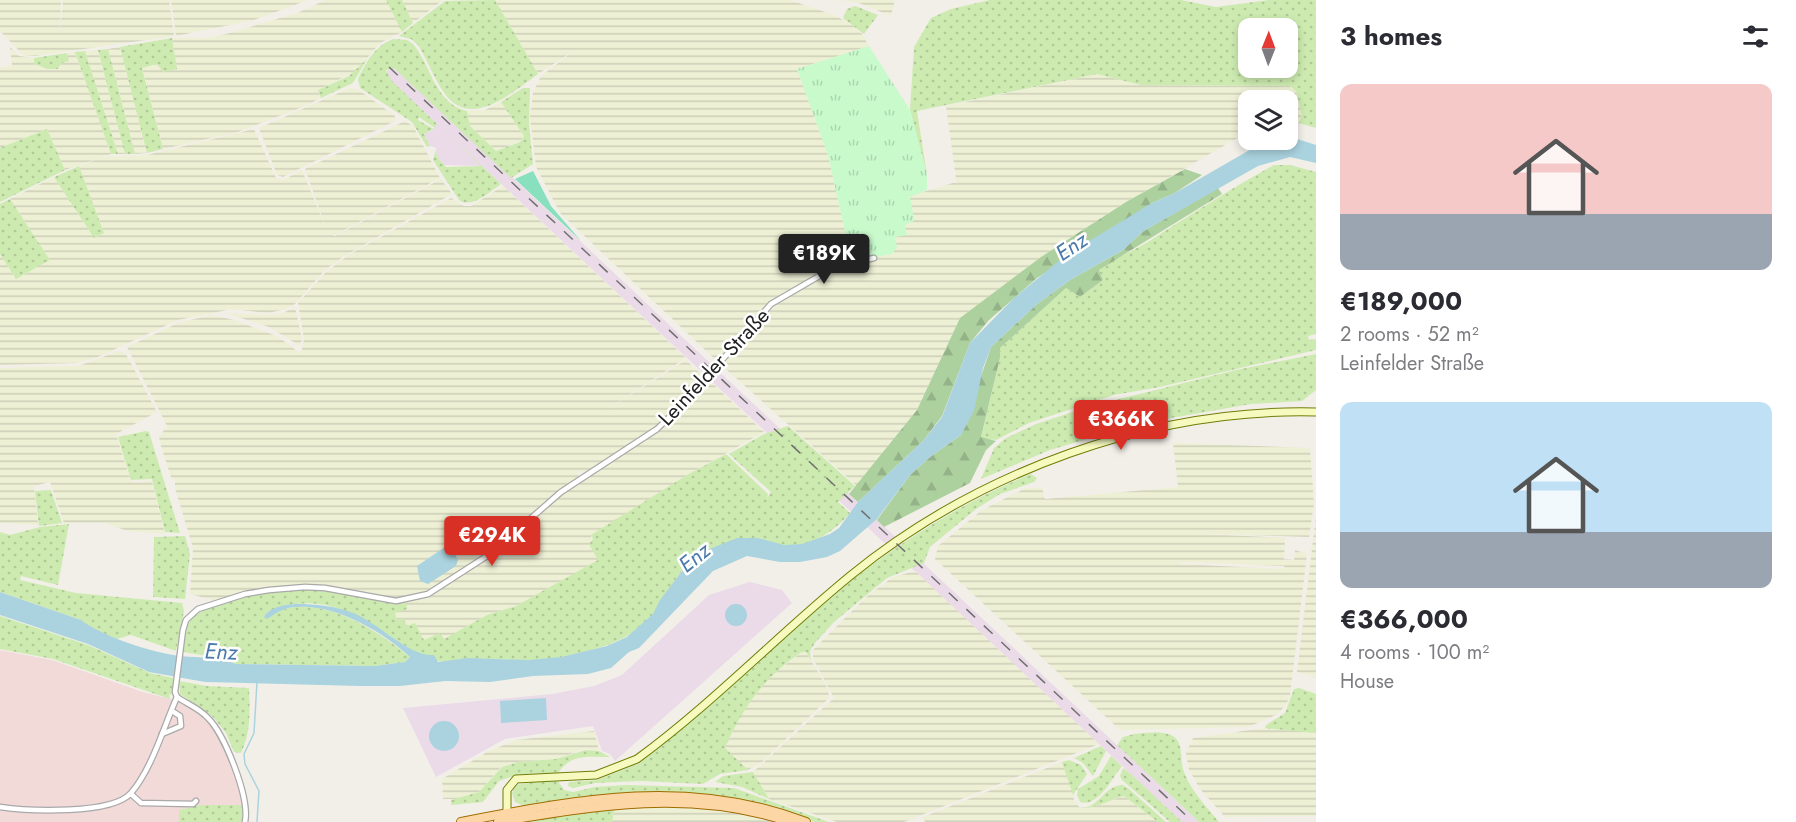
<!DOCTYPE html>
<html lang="en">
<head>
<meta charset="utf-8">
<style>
  body { margin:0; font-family:Jost,sans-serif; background:#f2f2f3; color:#2b2b33; height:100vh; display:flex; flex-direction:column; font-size:22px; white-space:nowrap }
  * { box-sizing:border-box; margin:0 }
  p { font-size:20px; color:#7c7c81 }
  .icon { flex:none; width:33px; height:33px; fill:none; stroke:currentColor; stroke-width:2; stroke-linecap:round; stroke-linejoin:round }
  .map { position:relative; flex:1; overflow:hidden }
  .side { display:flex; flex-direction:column; background:#fff; width:480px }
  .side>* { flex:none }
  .needle { width:39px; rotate:1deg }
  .tools { position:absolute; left:1238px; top:18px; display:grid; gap:12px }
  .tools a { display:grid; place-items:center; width:60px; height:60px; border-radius:12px; background:#fff; box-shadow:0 3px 9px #0003; font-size:30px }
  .price { position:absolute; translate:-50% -51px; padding:0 14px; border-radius:6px; background:#d93025; color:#fff; font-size:20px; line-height:39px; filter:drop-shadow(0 2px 3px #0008) }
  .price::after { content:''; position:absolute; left:50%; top:36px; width:18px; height:14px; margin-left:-9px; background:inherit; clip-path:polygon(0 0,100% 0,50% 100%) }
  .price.selected { background:#222; color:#fff }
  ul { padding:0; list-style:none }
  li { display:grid; align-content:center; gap:12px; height:318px; padding:0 24px }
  li span { display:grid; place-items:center; height:186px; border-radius:12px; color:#555 }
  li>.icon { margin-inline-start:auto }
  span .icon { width:108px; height:108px; fill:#fffc; stroke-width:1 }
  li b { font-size:26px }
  h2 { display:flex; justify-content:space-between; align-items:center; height:72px; padding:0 24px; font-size:26px }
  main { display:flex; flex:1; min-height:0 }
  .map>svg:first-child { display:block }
</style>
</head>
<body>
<main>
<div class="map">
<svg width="1316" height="822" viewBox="0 0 1316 822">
  <defs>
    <pattern id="farmland-rules" width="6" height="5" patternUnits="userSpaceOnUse" patternTransform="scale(1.5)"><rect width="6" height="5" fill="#eef0d5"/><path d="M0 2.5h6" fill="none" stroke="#ccceb7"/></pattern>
    <pattern id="grass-dots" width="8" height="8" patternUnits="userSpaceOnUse" patternTransform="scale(1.5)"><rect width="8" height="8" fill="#cdebb0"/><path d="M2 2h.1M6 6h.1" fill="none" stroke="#b0c997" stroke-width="1.8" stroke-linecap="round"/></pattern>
    <pattern id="forest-firs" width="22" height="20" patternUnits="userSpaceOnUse" patternTransform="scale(1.5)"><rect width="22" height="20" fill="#add19e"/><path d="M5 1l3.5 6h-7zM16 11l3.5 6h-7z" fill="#95b388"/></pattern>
    <pattern id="park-tufts" width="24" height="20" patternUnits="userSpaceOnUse" patternTransform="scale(1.5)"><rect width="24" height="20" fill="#c8facc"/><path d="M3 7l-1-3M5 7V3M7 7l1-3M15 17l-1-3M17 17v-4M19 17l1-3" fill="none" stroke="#acd6af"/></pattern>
  </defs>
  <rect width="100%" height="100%" fill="#f2efe9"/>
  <path fill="#f2dad9" d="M0 650 52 660 143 692 182 702 198 711 217 731 235 774 244 805H200L179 810V822H0Z"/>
  <g fill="#ebdbe8">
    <path d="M390 67 399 71 1199 822H1182L482 166 444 165 437 157 436 148 430 146 424 134 433 130 437 124 390 80 386 73Z"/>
    <path d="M750 582 782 590 792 603 615 761 610 754 602 751 593 726 505 739 436 777 403 708 552 694 594 686 622 675 709 595Z"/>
  </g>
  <g fill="url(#farmland-rules)">
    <path d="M0 0H61L60 33 63 0H169L174 36 35 56 23 55 0 31Z"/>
    <path d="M171 0H308L254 20 176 36Z"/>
    <path d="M326 0H386L402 32 380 43 356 71 318 90 321 98 303 107 238 132 163 149 142 67 157 64 162 68 177 69 172 38H207L226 34 297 13Z"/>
    <path d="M402 0H443L413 23Z"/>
    <path d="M495 0H790L834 15 852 25 862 34 869 46 797 69 828 155 852 262 895 237 905 225 910 196 956 182 957 186 946 106 1097 74 1141 85 1290 86 1296 91 1302 115 1299 123H1287V100H1248V132L1126 202 1041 257 960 318 917 410 857 486 719 363 560 213 536 167 530 118 533 93 541 76 575 50 538 74Z"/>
    <path d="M840 0H895L891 16 859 3Z"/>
    <path d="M10 47 19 56 34 58V64L54 70 58 69 61 62 69 61 67 53 75 52 111 154 65 170 47 129 0 148V68L12 65Z"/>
    <path d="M120 47 147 153 135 154 108 49Z"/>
    <path d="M98 50 125 154H118L85 51Z"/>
    <path d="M350 88 359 90 395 116V121L283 177 277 175 259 128Z"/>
    <path d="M501 102 524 136 520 141 496 151 470 126 467 111 485 110Z"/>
    <path d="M405 121 413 126 440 178 335 235 327 232 335 236 441 179 452 194 343 257 325 270 295 304 286 309 268 313 232 309 178 320 98 357 76 363 0 365V254L16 279 50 260 10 199 54 177 94 238 104 233 79 166 103 157 147 155 254 129 276 178 283 180 302 170 326 228 305 169Z"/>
    <path d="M503 186 686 358 600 414 686 360 704 377 676 409 644 436 585 474 578 470 579 476 568 488 647 438 708 379 764 432 687 475 591 536 592 539 589 544 599 560 516 606 487 615 444 639 424 640 397 620 395 613 269 590 212 600 190 594 193 548 175 488V481L171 477 161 446 159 437 167 426 127 347 178 323 211 315 234 320 277 336 301 354 304 339 298 303 326 272 350 254 451 198 464 206H471Z"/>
    <path d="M295 307 302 339 300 346 269 327 225 313 268 315 281 314Z"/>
    <path d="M119 351 126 354 157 412 116 434 131 482 152 481 165 534 127 531 106 523H64L50 482 34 486 38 525 0 523V368L78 366Z"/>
    <path d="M1173 443 1310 448 1314 504 1309 537 1182 533 1285 538 1284 566 1181 562V564L1284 569 1285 559 1294 560 1295 550 1307 554 1290 695 1286 705 1276 715 1248 727 1120 730 935 559 938 546 982 510 1026 488H1042L1045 499 1178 487Z"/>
    <path d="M1316 516V678L1297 672Z"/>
    <path d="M915 571 1099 744 904 822H837L769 799 753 772 834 698 813 659V650L866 597 893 577Z"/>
    <path d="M802 652H806L828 689 829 698 762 762 748 770 725 748 740 715 768 678Z"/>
    <path d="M1265 728 1316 732V816L1225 817 1200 789 1189 770 1186 753 1193 738Z"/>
    <path d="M594 731 599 750 585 749 556 759 518 762 501 767 479 792 458 799H443L442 779 487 752 516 740Z"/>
    <path d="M1062 762 1072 788 1074 800 1079 807 1089 808 1124 796 1158 822H925L923 817Z"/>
    <path d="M646 804 732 810 781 822H612L615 807Z"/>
  </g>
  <g fill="url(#grass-dots)" fill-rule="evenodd">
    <path d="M386 0H402L413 23 402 32Z"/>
    <path d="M495 0 538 74C513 92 471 130 445 94 434 79 428 61 418 45L411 39 399 36 445 1Z"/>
    <path d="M990 0H1181L1216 7 1269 0H1316V128L1299 123 1302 115 1296 91 1290 86 1141 85 1097 74 917 111 927 175 910 110 914 47 931 18 951 9ZM1248 28H1287V68H1248Z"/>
    <path d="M855 6 878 15 864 34 843 18 847 9Z"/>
    <path d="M172 38 177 69 163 72 157 64 142 68 163 149 147 153 120 47Z"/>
    <path d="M393 39 407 40 413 44C431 65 435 104 467 111L470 126 496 151 520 142 524 136 501 102 523 88H530L529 124 533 164 511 178 394 68 386 70 391 80 437 124 435 128 419 117 418 120 434 129 424 134 430 146 427 147 412 122 360 88 358 79C366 62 375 46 393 39Z"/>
    <path d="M108 49 135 154H125L98 50Z"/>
    <path d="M85 51 118 154H111L75 52Z"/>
    <path d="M67 53 69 61 61 63 58 69H48L34 64V58Z"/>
    <path d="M367 59 353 83 321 98 318 90 349 76Z"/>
    <path d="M441 127 501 184C489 192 473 209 459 200L433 160 436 149 437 157 446 167 481 166Z"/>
    <path d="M47 129 65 170 0 202V148Z"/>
    <path d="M1274 165H1290L1316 172V334L1308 336 1309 340 1316 339V350L1160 387 1114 395 1029 423 996 440 981 438 1000 358V348L1066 288 1080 297 1103 280 1099 270C1114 258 1134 251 1151 240 1192 214 1232 188 1274 165Z"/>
    <path d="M79 166 104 233 94 238 54 177Z"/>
    <path d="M10 199 50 260 16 279 0 254V204Z"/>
    <path d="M1316 354V390L1302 401 1251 404 1137 424 1050 450 981 479 994 448 1006 438 1036 424 1091 406 1236 370Z"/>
    <path d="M788 426 855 486 838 502 850 513C833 533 810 548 783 545 774 544 766 539 757 538 739 537 725 544 709 550 682 560 669 592 654 614 632 642 594 650 561 657 530 664 498 657 466 659 456 659 445 664 435 660 377 639 339 580 266 613L267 618C273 615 281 610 288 608 331 600 378 631 410 657L405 662 375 666 236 664 219 658 183 652 187 626 193 617 206 608 245 594 305 587 406 600 407 609 395 613 397 620 403 618 407 626 415 623 424 640 440 633 444 639 487 615 516 606 598 560 589 544 593 539 591 535 687 475 726 454 768 494 767 498 771 492 729 454 764 434Z"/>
    <path d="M146 431 149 432 180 533 165 532 152 479 131 480 118 437Z"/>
    <path d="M1031 474 1037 478 1034 482 1000 494 976 509 930 547 924 563 887 578 834 622 815 643 810 651 811 660 806 652H802C764 677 743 707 725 748L748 770 720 774 703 784 641 781 595 783 573 788 568 786 569 782 597 780 640 763 853 579C908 537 967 500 1031 474Z"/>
    <path d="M51 490 62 523 39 526 35 491Z"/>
    <path d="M69 524 58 585 21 576 20 580 76 593 182 603 184 611 176 651 131 635 117 639 92 629 81 620 0 592V532L10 535 40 527Z"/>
    <path d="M185 536 190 554 185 599 153 597 154 537Z"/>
    <path d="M0 616 88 645 150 673 173 678 174 693 169 695 170 699 53 659 0 649Z"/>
    <path d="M179 681 207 686 249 688C250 710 251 733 241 753L234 752 226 733 213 717 180 694Z"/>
    <path d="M1299 688 1316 694V733L1265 728 1266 725 1285 713 1294 689Z"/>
    <path d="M1134 734C1144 733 1161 731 1171 735 1184 741 1180 758 1183 769 1189 789 1206 806 1219 822H1199L1117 745 1123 737Z"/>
    <path d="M1101 746 1106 751 1093 776 1083 763 1074 758Z"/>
    <path d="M586 750 599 751 610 757C587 757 572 753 558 773L520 774 499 781 483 802 451 805V800L479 792 502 767 518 762 556 759Z"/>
    <path d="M1111 756 1122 766C1112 778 1098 808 1080 802L1077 795 1078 789 1099 776Z"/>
    <path d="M1069 760 1081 765 1087 774 1073 795 1062 762Z"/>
    <path d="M1123 768 1131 774 1182 822H1170L1122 780 1120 776Z"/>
    <path d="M753 772 769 799 742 787 715 782 723 776Z"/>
    <path d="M539 781H558L564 790 573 792 595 787 626 785 734 788 829 822H814L735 799 675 792 634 793 526 807 515 802 512 793 516 785Z"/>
    <path d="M1123 785 1128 788 1166 822H1158L1124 796C1111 799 1096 809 1082 808 1100 807 1104 785 1123 785Z"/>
    <path d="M200 805H244L243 822H179V810Z"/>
    <path d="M615 807 612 822H498Z"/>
  </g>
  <g fill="url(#forest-firs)">
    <path d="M1185 169 1202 175 1175 193 1152 203 1037 278 989 320 970 343 942 416 923 441 858 502 849 494 917 410 960 318 1041 257 1126 202Z"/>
    <path d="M1218 188 1222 194 1099 270 1103 280 1080 297 1066 288 1000 348V358L981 437 996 441 986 450 970 483 884 527 877 520 910 475 930 457 961 435 991 347 1037 304 1070 280 1123 250 1142 232Z"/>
  </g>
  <path fill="url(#park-tufts)" d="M869 46 910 110 927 175V190L910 197 914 221 905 225 907 235 895 237 897 248 892 254 852 262 828 155 797 69Z"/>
  <path fill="#88e0be" d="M533 171 551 206 581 241 515 179Z"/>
  <g fill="#aad3df">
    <path d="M1288 136 1316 145V163L1290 157 1258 166 1142 232 1123 250 1070 280 1037 304 991 347 983 368 974 411 961 435 930 457 910 475 877 519 840 551 827 557 800 562H780L747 556 713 571 639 648 629 652 611 668 588 674 533 676 490 682 445 681 400 686H360L205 682 149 672 88 644 0 615V592L81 620C101 636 156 654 181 656 201 658 217 657 236 664L375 666 405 662 410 657C381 630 329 600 288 608 281 610 273 615 267 619L264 617C269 607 287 604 297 604 316 604 335 606 353 613 379 623 409 657 434 655L438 662 467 658 528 660 561 657 607 646 627 637 653 614 660 600 682 571 707 550 737 538H758L784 545 802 544 830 534 839 528 858 502 923 441 942 417 970 343 1013 299 1066 255 1152 203 1175 193 1260 144 1287 140Z"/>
    <path d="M445 547 452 548 458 560 456 566 428 584 420 581 417 566Z"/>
    <circle cx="736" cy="615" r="11"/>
    <path d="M546 698 547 720 501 723 500 701Z"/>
    <circle cx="444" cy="736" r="15"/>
  </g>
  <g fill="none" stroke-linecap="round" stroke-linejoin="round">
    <path stroke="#aad3df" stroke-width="1.5" d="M257 822 259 791 245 764 244 754 254 733 257 682"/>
    <defs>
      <g id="street">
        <path d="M162 734 181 726 180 716 172 711"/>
        <path d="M131 794 141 803 193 804 196 801"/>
        <path d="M0 807C28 811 112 815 131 793 152 769 164 726 177 697"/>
        <path d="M245 822C250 798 225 735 208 718 199 708 187 704 177 697L175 692 183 630 186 620 198 609 245 594 269 590 305 587 325 588 396 601 428 594 490 554 561 492 657 429 686 401 771 304 833 268 874 258"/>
      </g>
      <path id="secondary" d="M507 814V790L516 779 596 775 637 759C712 704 778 635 850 576 977 472 1151 408 1316 412"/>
      <g id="primary">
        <path d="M461 822C579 799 689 777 806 822"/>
        <path d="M498 822C597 805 692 789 790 822"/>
      </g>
    </defs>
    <use href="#street" stroke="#a9a9a9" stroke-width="7"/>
    <use href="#secondary" stroke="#707d05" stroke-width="9"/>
    <use href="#primary" stroke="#a06b00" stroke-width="10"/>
    <use href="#street" stroke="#fff" stroke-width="4.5"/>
    <use href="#secondary" stroke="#f7fabf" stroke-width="7"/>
    <use href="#primary" stroke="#fcd6a4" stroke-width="8"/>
    <path stroke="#707070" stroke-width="1.5" stroke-dasharray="12 12" stroke-linecap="butt" d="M389 67 1193 822"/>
  </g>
  <g text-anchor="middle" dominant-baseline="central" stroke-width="5" stroke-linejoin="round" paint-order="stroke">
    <g font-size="21" fill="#222" stroke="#fff">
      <text transform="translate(714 367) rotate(-47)">Leinfelder Straße</text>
    </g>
    <g font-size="22" font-style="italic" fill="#4a7aab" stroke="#fff">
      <text transform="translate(1071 246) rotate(-34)">Enz</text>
      <text transform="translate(694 557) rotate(-39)">Enz</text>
      <text transform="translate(221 651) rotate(3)">Enz</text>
    </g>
  </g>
</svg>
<div class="tools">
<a><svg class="needle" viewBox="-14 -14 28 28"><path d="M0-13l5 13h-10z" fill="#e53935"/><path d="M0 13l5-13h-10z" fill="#7c7c81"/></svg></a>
<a><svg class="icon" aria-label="layers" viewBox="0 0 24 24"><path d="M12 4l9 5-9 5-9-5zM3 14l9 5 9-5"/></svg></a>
</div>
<b class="price selected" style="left:824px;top:285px">€189K</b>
<b class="price" style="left:1121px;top:451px">€366K</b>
<b class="price" style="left:492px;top:567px">€294K</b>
</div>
<section class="side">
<h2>3 homes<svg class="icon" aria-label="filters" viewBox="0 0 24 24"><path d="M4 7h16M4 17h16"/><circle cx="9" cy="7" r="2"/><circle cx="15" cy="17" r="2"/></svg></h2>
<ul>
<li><span style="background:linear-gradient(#f6c9c9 70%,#9aa5b1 0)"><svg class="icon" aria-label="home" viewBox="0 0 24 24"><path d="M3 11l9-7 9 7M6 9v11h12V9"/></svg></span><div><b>€189,000</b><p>2 rooms · 52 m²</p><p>Leinfelder Straße</p></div></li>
<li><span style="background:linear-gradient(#bfe0f5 70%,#9aa5b1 0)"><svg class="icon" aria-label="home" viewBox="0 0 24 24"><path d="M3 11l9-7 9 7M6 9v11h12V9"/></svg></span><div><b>€366,000</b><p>4 rooms · 100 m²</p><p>House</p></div></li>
</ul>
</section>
</main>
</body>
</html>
